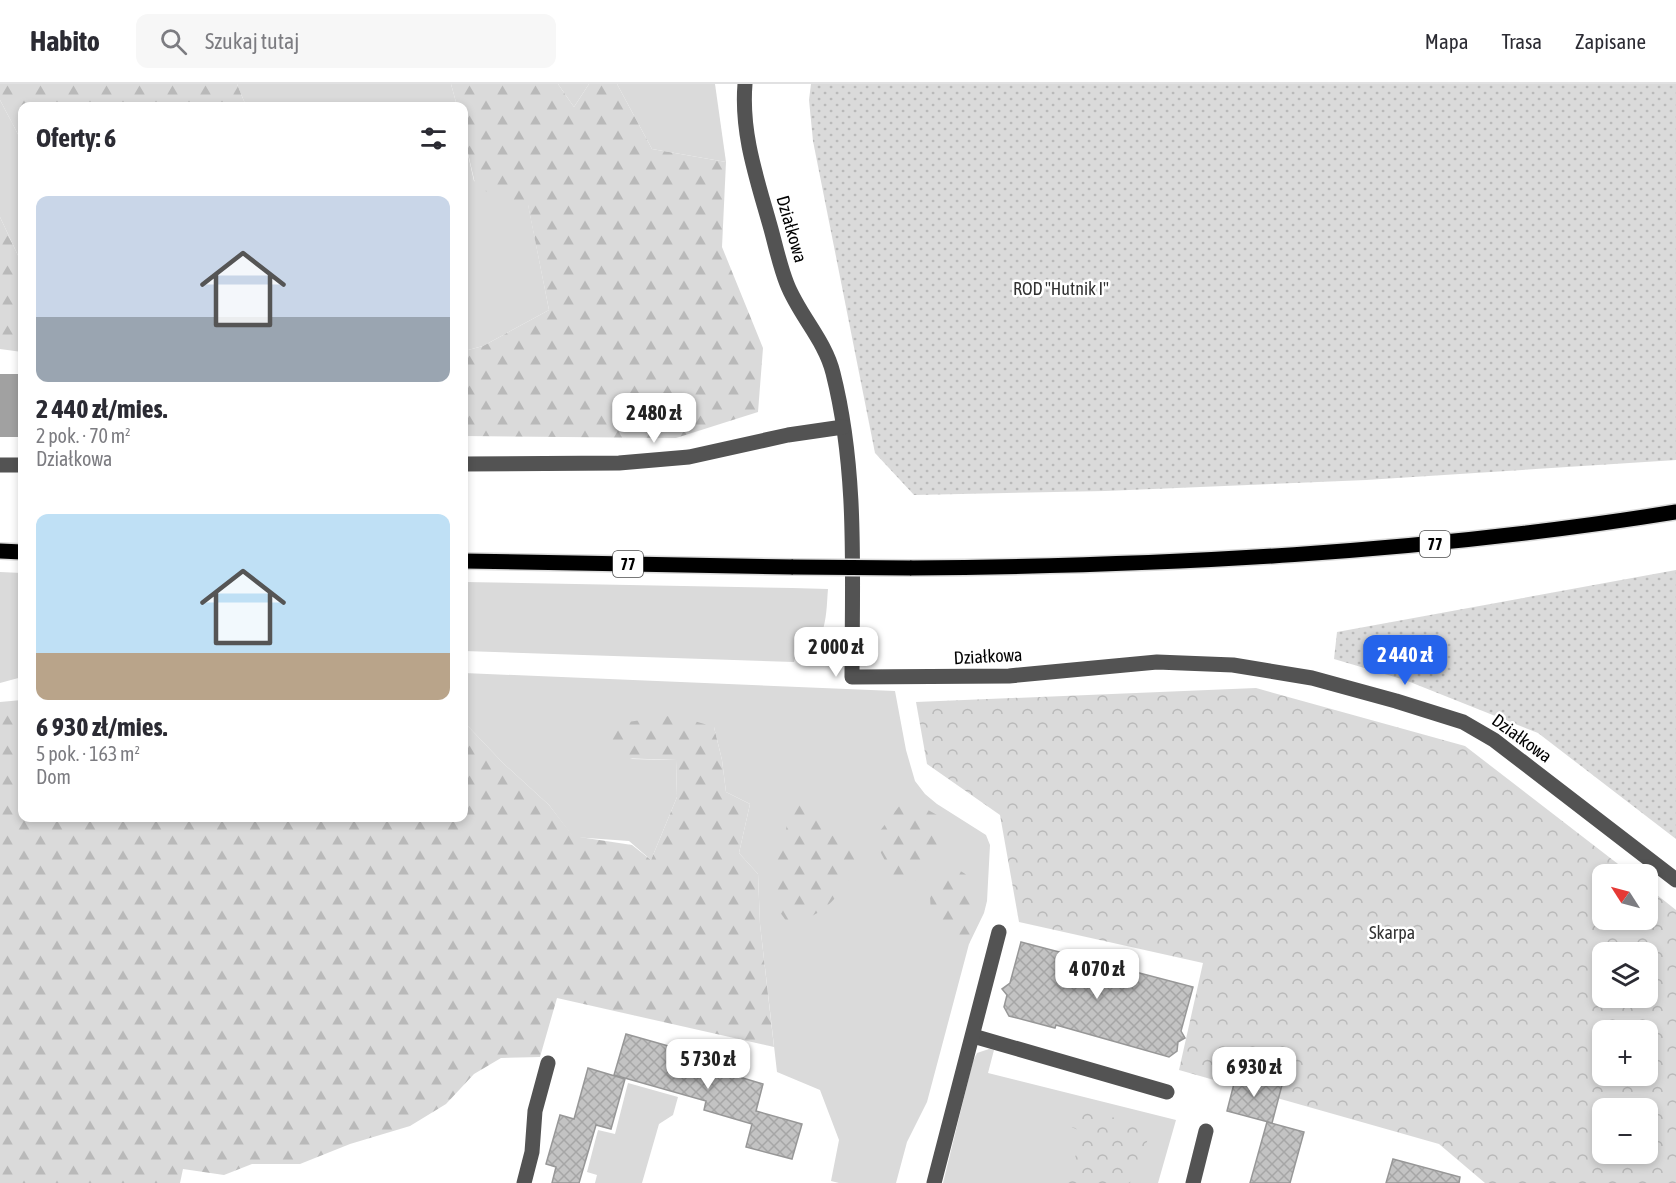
<!DOCTYPE html>
<html lang="pl">
<head>
<meta charset="utf-8">
<style>
  body { margin:0; font-family:"Asap Condensed",sans-serif; background:#f7f7f7; color:#2b2b33; height:100vh; display:flex; flex-direction:column; font-size:22px; white-space:nowrap }
  * { box-sizing:border-box; margin:0 }
  p { font-size:20px; color:#7c7c81 }
  .icon { flex:none; width:33px; height:33px; fill:none; stroke:currentColor; stroke-width:2; stroke-linecap:round; stroke-linejoin:round }
  .map { position:relative; flex:1; overflow:hidden }
  .details { position:absolute; left:18px; top:18px; width:450px; height:720px; display:flex; flex-direction:column; background:#fff; border-radius:12px; box-shadow:0 3px 9px #0003 }
  .details>* { flex:none }
  .needle { width:39px; rotate:306deg }
  .tools { position:absolute; left:1592px; top:780px; display:grid; gap:12px }
  .tools a { display:grid; place-items:center; width:66px; height:66px; border-radius:12px; background:#fff; box-shadow:0 3px 9px #0003; font-size:30px }
  .price { position:absolute; translate:-50% -51px; padding:0 14px; border-radius:12px; background:#fff; color:#222; font-size:20px; line-height:39px; filter:drop-shadow(0 2px 3px #0008) }
  .price::after { content:''; position:absolute; left:50%; top:36px; width:18px; height:14px; margin-left:-9px; background:inherit; clip-path:polygon(0 0,100% 0,50% 100%) }
  .price.current { background:#2563eb; color:#fff }
  ul { padding:0; list-style:none }
  li { display:grid; align-content:center; gap:12px; height:318px; padding:0 18px }
  li span { display:grid; place-items:center; height:186px; border-radius:12px; color:#555 }
  li>.icon { margin-inline-start:auto }
  span .icon { width:108px; height:108px; fill:#fffc; stroke-width:1 }
  li b { font-size:26px }
  h2 { display:flex; justify-content:space-between; align-items:center; height:72px; padding:0 18px; font-size:26px }
  header { display:flex; align-items:center; gap:36px; box-sizing:border-box; height:84px; padding:0 30px; background:#fff; border-bottom:2px solid #e1e1e2 }
  header strong { font-size:28px }
  nav { display:flex; gap:33px; margin-inline-start:auto; font-size:21px }
  .search { width:420px; height:54px; background:#f7f7f7; display:flex; align-items:center; gap:15px; box-sizing:border-box; padding:0 21px; border-radius:12px; color:#7c7c81; font-size:22px }
  .map>svg:first-child { display:block }
</style>
</head>
<body>
<header>
<strong>Habito</strong>
<div class="search"><svg class="icon" aria-label="search" viewBox="0 0 24 24"><circle cx="10" cy="10" r="6"/><path d="M15 15l6 6"/></svg>Szukaj tutaj</div>
<nav><a>Mapa</a><a>Trasa</a><a>Zapisane</a></nav>
</header>
<div class="map">
<svg width="1676" height="1099" viewBox="0 0 1676 1099">
  <defs>
    <pattern id="forest-firs" width="22" height="20" patternUnits="userSpaceOnUse" patternTransform="scale(1.5)"><rect width="22" height="20" fill="#dadada"/><path d="M5 1l3.5 6h-7zM16 11l3.5 6h-7z" fill="#b9b9b9"/></pattern>
    <pattern id="park-crowns" width="20" height="18" patternUnits="userSpaceOnUse" patternTransform="scale(1.5)"><rect width="20" height="18" fill="#dadada"/><path d="M2 6a3 3 0 1 1 6 0M12 15a3 3 0 1 1 6 0" fill="none" stroke="#b9b9b9"/></pattern>
    <pattern id="garden-dots" width="8" height="8" patternUnits="userSpaceOnUse" patternTransform="scale(1.5)"><rect width="8" height="8" fill="#dadada"/><path d="M2 2h.1M6 6h.1" fill="none" stroke="#b9b9b9" stroke-width="1.8" stroke-linecap="round"/></pattern>
    <pattern id="building-cross-hatch" width="8" height="8" patternUnits="userSpaceOnUse" patternTransform="scale(1.5)"><rect width="8" height="8" fill="#c3c3c3"/><path d="M0 0l8 8M0 8l8-8" fill="none" stroke="#a6a6a6"/></pattern>
  </defs>
  <rect width="100%" height="100%" fill="#fff"/>
  <g fill="#dadada">
    <path d="M237 0H451L457 22H246Z"/>
    <path d="M558 0H589L574 23Z"/>
    <path d="M617 0H715L726 78 652 65Z"/>
    <path d="M0 16 22 58V180L0 133Z"/>
    <path d="M464 53 474 97 528 120 549 226 483 262 464 267Z"/>
    <path d="M0 488 22 489V593L0 599Z"/>
    <path d="M464 498 792 504 828 505C826 527 828 567 797 566L794 578 464 567Z"/>
    <path d="M464 589 895 607 906 666 915 697 925 710 937 720 986 751 990 761 987 817 984 829 969 860 927 1018 907 1058 896 1099H839L831 1097 839 1056 820 1006 777 988 760 840 758 790 739 769 750 720 726 708 722 676 714 643 630 675 676 676 677 713 651 776 629 757 573 753 549 721 503 679 464 638Z"/>
    <path d="M989 965 994 966 988 989 1176 1036 1158 1099H943L973 977 977 969Z"/>
    <path d="M628 999 678 1013 673 1031 659 1040 642 1099H595L597 1091 587 1088 598 1046 615 1050Z"/>
  </g>
  <g fill="url(#forest-firs)">
    <path d="M0 0H237L246 22H22V58L0 16Z"/>
    <path d="M451 0H558L574 23 589 0H617L652 65 726 78 722 163 763 264 758 328 676 354 464 352V267L483 262 549 226 528 121 476 104 464 52V22H457Z"/>
    <path d="M0 133 22 180V268L0 265Z"/>
    <path d="M22 616V734H464V638L503 679 549 721 573 752 632 761 651 776 677 713 676 676 618 674 604 658 628 638 675 631 714 643 722 676 726 708 750 720 739 769 758 790 760 840 774 963 557 914 540 973 501 974 474 990 446 1020 410 1042 350 1060 300 1080H252L224 1091 183 1085 180 1099H0V618Z"/>
    <path d="M904 716 914 718 937 731 943 761 927 776 924 798 893 792 881 769 876 752Z"/>
    <path d="M792 717 809 718 823 730V750L843 753 862 772C850 795 836 821 810 833 803 836 794 837 787 838L777 824 775 774 783 760Z"/>
    <path d="M951 783C959 786 966 789 971 796 978 806 973 848 969 860L938 849 931 831 930 812 939 804Z"/>
  </g>
  <g fill="url(#park-crowns)" fill-rule="evenodd">
    <path d="M1256 604 1465 662 1631 790H1602V836H1647V803L1676 826V1099H1485L1439 1060 1179 986 1203 879 1019 838 1000 731 927 680 916 618ZM1602 868H1647V914H1602ZM1602 946H1647V992H1602ZM1602 1024H1647V1070H1602Z"/>
    <path d="M1074 1024 1153 1043 1130 1099H1067L1083 1048 1069 1042Z"/>
  </g>
  <g fill="url(#garden-dots)">
    <path d="M811 0H1676V376L1366 396 1105 407 914 411 875 369 813 57 809 16Z"/>
    <path d="M1676 486V755L1538 649 1405 596 1334 575 1337 548Z"/>
  </g>
  <rect fill="#a1a1a1" x="0" y="290" width="22" height="63"/>
  <g fill="url(#building-cross-hatch)" stroke="#979797" stroke-width="1.5">
    <path d="M1021 858 1193 903 1181 947 1185 954 1178 958 1177 967 1169 973 1056 941 1055 944 1009 932 1004 923 1007 911 1002 905 1010 899Z"/>
    <path d="M626 950 718 976 716 986 763 1000 756 1027 802 1040 792 1075 746 1063 752 1040 704 1026 706 1017 614 991Z"/>
    <path d="M588 984 625 995 611 1045 596 1041 579 1099H552L556 1083 546 1080 560 1031 574 1035Z"/>
    <path d="M1237 988 1282 1001 1272 1039 1227 1027Z"/>
    <path d="M1267 1038 1304 1048 1290 1099H1250Z"/>
    <path d="M1393 1075 1460 1093 1459 1099H1386Z"/>
  </g>
  <g fill="none" stroke-linecap="round" stroke-linejoin="round">
    <defs>
      <g id="major">
        <path d="M0 467 22 468"/>
        <path d="M464 477 793 483"/>
        <path d="M910 484C1167 482 1422 469 1676 428"/>
      </g>
    </defs>
    <use href="#major" stroke="#dbdbdb" stroke-width="18"/>
    <g stroke="#535353" stroke-width="15">
      <path d="M745 0C741 48 756 92 769 138 775 158 779 180 787 200 799 231 825 256 833 289 858 388 852 491 852 593L1009 592 1157 578 1233 581 1312 594 1396 617 1463 638 1494 656 1676 796"/>
      <path d="M464 380 619 379 689 373 788 351 843 343"/>
      <path d="M0 381H22"/>
      <path d="M973 952 1167 1008"/>
      <path d="M524 1099 532 1068 535 1027 548 979"/>
      <path d="M934 1099 999 848"/>
      <path d="M1193 1099 1206 1047"/>
    </g>
    <use href="#major" stroke="#000" stroke-width="15"/>
    <defs>
      <path id="major-bridge" d="M793 483 910 484"/>
    </defs>
    <use href="#major-bridge" stroke="#dbdbdb" stroke-width="18" stroke-linecap="butt"/>
    <use href="#major-bridge" stroke="#000" stroke-width="15"/>
  </g>
  <g text-anchor="middle" dominant-baseline="central" stroke-width="5" stroke-linejoin="round" paint-order="stroke">
    <g fill="#fff" stroke="#4c4c4c" stroke-width="1.5">
      <rect x="1420" y="447" width="30" height="26" rx="4.5"/>
      <rect x="613" y="467" width="30" height="26" rx="4.5"/>
    </g>
    <g font-size="16" font-weight="bold" fill="#000">
      <text x="1435" y="460">77</text>
      <text x="628" y="480">77</text>
    </g>
    <g font-size="18" fill="#000" stroke="#fff">
      <text transform="translate(792 145) rotate(74)">Działkowa</text>
      <text transform="translate(988 572) rotate(-3)">Działkowa</text>
      <text transform="translate(1522 654) rotate(36)">Działkowa</text>
    </g>
    <g font-size="18" fill="#313131" stroke="#fff">
      <text x="1061" y="204">ROD "Hutnik I"</text>
      <text x="1392" y="848">Skarpa</text>
    </g>
  </g>
</svg>
<div class="tools">
<a><svg class="needle" viewBox="-14 -14 28 28"><path d="M0-13l5 13h-10z" fill="#e53935"/><path d="M0 13l5-13h-10z" fill="#7c7c81"/></svg></a>
<a><svg class="icon" aria-label="layers" viewBox="0 0 24 24"><path d="M12 4l9 5-9 5-9-5zM3 14l9 5 9-5"/></svg></a>
<a>+</a>
<a>−</a>
</div>
<b class="price" style="left:654px;top:360px">2 480 zł</b>
<b class="price" style="left:836px;top:594px">2 000 zł</b>
<b class="price current" style="left:1405px;top:602px">2 440 zł</b>
<b class="price" style="left:1097px;top:916px">4 070 zł</b>
<b class="price" style="left:708px;top:1006px">5 730 zł</b>
<b class="price" style="left:1254px;top:1014px">6 930 zł</b>
<section class="details">
<h2>Oferty: 6<svg class="icon" aria-label="filters" viewBox="0 0 24 24"><path d="M4 7h16M4 17h16"/><circle cx="9" cy="7" r="2"/><circle cx="15" cy="17" r="2"/></svg></h2>
<ul>
<li><span style="background:linear-gradient(#c9d6e8 65%,#9aa5b1 0)"><svg class="icon" aria-label="home" viewBox="0 0 24 24"><path d="M3 11l9-7 9 7M6 9v11h12V9"/></svg></span><div><b>2 440 zł/mies.</b><p>2 pok. · 70 m²</p><p>Działkowa</p></div></li>
<li><span style="background:linear-gradient(#bfe0f5 75%,#b9a48a 0)"><svg class="icon" aria-label="home" viewBox="0 0 24 24"><path d="M3 11l9-7 9 7M6 9v11h12V9"/></svg></span><div><b>6 930 zł/mies.</b><p>5 pok. · 163 m²</p><p>Dom</p></div></li>
</ul>
</section>
</div>
</body>
</html>
